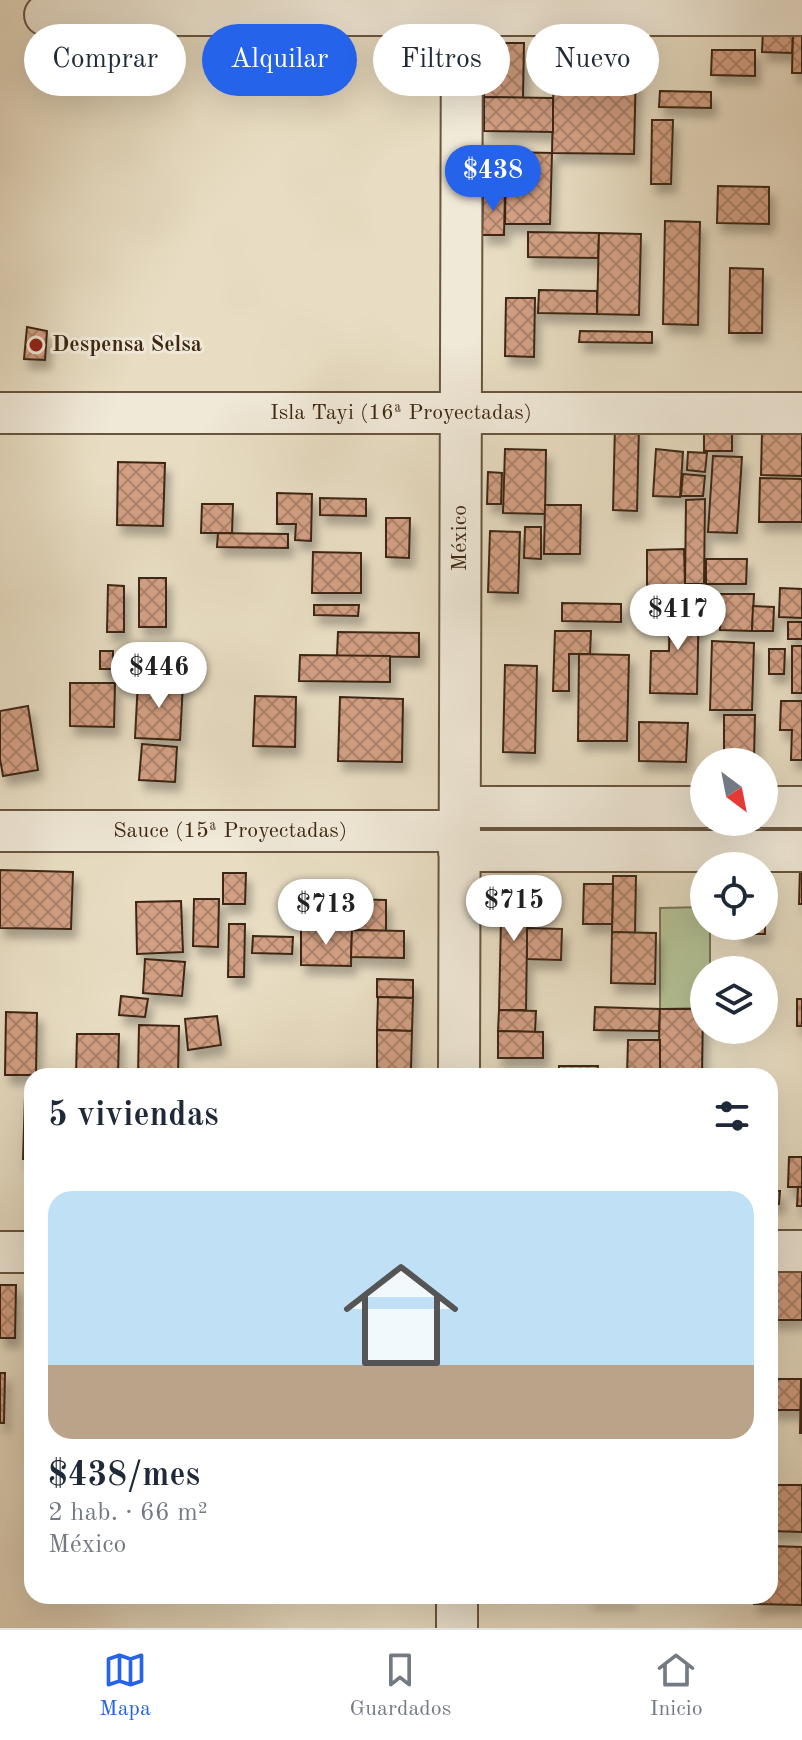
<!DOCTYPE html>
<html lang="es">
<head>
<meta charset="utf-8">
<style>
  body { margin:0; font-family:"Old Standard TT",serif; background:#f2f2f3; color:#1f2937; height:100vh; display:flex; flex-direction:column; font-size:30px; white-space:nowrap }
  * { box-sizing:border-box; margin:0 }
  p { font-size:26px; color:#747a83 }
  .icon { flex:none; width:44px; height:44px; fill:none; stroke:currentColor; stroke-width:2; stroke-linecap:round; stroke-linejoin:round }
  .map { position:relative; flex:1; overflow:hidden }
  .drawer { position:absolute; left:24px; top:1068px; width:754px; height:536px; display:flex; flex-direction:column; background:#fff; border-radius:24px; box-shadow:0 8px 32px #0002 }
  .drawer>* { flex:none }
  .guide { position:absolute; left:24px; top:24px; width:754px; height:72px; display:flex; gap:16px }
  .needle { width:52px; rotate:148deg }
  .buttons { position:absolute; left:690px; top:748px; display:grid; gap:16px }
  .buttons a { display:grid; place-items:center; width:88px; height:88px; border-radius:50%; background:#fff; box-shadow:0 8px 32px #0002; font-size:40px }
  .price { position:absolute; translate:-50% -68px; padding:0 18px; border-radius:28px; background:#fff; color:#222; font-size:26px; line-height:52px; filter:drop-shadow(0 2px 4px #0008) }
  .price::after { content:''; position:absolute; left:50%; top:48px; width:24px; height:18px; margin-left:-12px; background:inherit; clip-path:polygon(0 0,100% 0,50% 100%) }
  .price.selected { background:#2563eb; color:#fff }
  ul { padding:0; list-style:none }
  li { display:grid; align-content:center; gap:16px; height:424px; padding:0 24px }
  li+li { border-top:2px solid #e0e1e3 }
  li span { display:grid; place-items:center; height:248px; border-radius:24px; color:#555 }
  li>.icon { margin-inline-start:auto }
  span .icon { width:144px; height:144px; fill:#fffc; stroke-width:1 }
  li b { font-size:34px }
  h2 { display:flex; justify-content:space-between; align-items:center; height:96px; padding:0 24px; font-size:34px }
  .tag { padding:0 28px; border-radius:36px; background:#fff; box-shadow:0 8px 32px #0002; font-size:28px; line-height:72px }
  .tag.selected { background:#2563eb; color:#fff }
  .dock { display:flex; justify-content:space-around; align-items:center; height:112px; border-top:2px solid #e0e1e3; background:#fff; font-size:22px; color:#747a83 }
  .dock a { display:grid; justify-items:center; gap:4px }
  .dock .selected { color:#2563eb }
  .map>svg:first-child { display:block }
</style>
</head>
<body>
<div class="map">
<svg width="802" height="1628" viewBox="0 0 802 1628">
  <defs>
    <pattern id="building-cross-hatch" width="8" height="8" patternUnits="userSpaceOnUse" patternTransform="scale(2)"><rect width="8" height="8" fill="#d29f83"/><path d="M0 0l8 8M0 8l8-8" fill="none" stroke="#ac826a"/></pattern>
    <filter id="shadow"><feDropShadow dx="5" dy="9" stdDeviation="4" flood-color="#0004"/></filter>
  </defs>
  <rect width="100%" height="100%" fill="#e8ddc3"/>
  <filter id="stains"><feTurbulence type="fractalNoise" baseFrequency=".0025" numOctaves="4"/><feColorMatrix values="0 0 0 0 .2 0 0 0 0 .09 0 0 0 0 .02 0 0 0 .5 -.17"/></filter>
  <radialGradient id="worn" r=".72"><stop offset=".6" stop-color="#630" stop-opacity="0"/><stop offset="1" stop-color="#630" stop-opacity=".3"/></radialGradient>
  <g fill="#b4c195" stroke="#797454" stroke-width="2">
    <path d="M802 825V837L515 833V830L522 826Z"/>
    <path d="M704 907V926H710V970H704V1008L660 1009V908Z"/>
  </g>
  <g fill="url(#building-cross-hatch)" stroke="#3e2812" stroke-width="2" filter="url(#shadow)">
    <path d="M793 28H802V73H792Z"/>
    <path d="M763 29 793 30 792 53 762 52Z"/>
    <path d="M486 43H524L523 98 484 97Z"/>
    <path d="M712 50H755V76L711 75Z"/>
    <path d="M554 64 636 66 634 154 552 153Z"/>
    <path d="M660 91 711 92V108L659 107Z"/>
    <path d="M484 97 553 98V132L484 131Z"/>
    <path d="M652 120H673L671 184H651Z"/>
    <path d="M506 152 552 153 550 224H505Z"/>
    <path d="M718 186 769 187V224L717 223Z"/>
    <path d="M483 191 505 192 504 235H482Z"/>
    <path d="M665 221 700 222 698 325 663 324Z"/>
    <path d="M528 232 599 233 598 258 528 257Z"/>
    <path d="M599 233 641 234 639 315 597 314Z"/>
    <path d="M730 268 763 269 762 333H729Z"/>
    <path d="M539 290 597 291V314L538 313Z"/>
    <path d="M506 298H535L534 357 505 356Z"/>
    <path d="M27 327 47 331 45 360 24 359Z"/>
    <path d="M580 331 652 332V343L579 342Z"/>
    <rect x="704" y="415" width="28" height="36"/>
    <path d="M615 425H639L637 511 613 510Z"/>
    <path d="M762 432 802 433V476L761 475Z"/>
    <path d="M505 449 546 450 545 514 503 513Z"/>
    <path d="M656 449 683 452 680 497 653 496Z"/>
    <path d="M688 452 707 453 705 472 687 470Z"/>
    <path d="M713 456 742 457 737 533 708 532Z"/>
    <path d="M118 462 165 463 163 526 117 525Z"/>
    <path d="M488 472 502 473 501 504H487Z"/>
    <path d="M683 474 705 476 703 496H681Z"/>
    <path d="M760 478 802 479V522H759Z"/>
    <path d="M277 493 312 494 311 541 295 540 296 524H277Z"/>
    <path d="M320 498 366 499V516L320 515Z"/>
    <path d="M705 499 704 584H685L686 500Z"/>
    <path d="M202 504H233L232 533H201Z"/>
    <path d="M545 505H581L580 554H544Z"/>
    <path d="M386 518H410L409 558 386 557Z"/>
    <path d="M525 527H541V559L524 558Z"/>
    <path d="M490 531 520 532 518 593 488 592Z"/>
    <path d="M218 533 288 534V548L217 547Z"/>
    <path d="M684 549 685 585 647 586V550Z"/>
    <path d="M313 552 361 553V593H312Z"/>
    <path d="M706 559H747L746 584H706Z"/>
    <rect x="139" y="578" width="27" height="49"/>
    <path d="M108 585 124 586V632H107Z"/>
    <path d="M780 588 802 589V618L779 617Z"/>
    <path d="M721 594H754L752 631 720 630Z"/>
    <path d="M670 599 699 600 697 694 650 693 651 651H669Z"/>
    <path d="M562 603 621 604V622L562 621Z"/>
    <path d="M314 605H359L358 616 314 615Z"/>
    <path d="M753 606 774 607 773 631H752Z"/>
    <rect x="788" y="622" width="14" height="17"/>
    <path d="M555 631H591L590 654H569V691H553Z"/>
    <path d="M338 632 419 633V657L337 656Z"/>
    <path d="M712 641 754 643 752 710H710Z"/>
    <rect x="792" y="646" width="10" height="47"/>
    <path d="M769 649H785L784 674H769Z"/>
    <rect x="100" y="651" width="13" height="18"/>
    <path d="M579 654 629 655 627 741H578Z"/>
    <path d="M300 655 390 656V682L299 681Z"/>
    <path d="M505 665 537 666 535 753 503 752Z"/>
    <path d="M138 681 183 683 180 740 135 738Z"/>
    <path d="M70 683H115L114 727 70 726Z"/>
    <path d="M255 696 296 697 295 747 253 746Z"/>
    <path d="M340 697 403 699 402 762 338 761Z"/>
    <path d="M781 701H802V760H791L792 730H780Z"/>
    <path d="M28 706 38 770 3 776 0 759V711Z"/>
    <path d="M724 715H755L754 759H724Z"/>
    <path d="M639 722 688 723 686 762 639 761Z"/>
    <path d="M142 744 177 747 175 782 139 780Z"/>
    <path d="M800 869H802V904H799Z"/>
    <path d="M0 870 73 872 71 929 0 928Z"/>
    <path d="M223 873H246L245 904H223Z"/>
    <path d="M764 874H766L765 934H738V926H764Z"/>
    <path d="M502 876H528L526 1010H499Z"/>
    <path d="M613 876H636L635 933 612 932Z"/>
    <path d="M584 884H613L612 924H583Z"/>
    <path d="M303 898 386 900V931L303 929Z"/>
    <path d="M194 899H219L218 947 193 946Z"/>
    <path d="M181 901 183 952 137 954 136 902Z"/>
    <path d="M229 924H245L244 977H228Z"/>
    <path d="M527 928 562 929 561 960 527 959Z"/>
    <path d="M301 929 352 930 351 966 301 965Z"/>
    <path d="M352 930 404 931V958L351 957Z"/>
    <path d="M612 932 656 933 655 984 611 983Z"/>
    <path d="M253 936 293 937 292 954 252 953Z"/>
    <path d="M145 959 185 962 182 996 143 993Z"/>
    <path d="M377 979 413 980V998L377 997Z"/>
    <path d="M121 996 148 999 145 1017 119 1015Z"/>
    <path d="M378 997 413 998 412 1031 377 1030Z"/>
    <rect x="797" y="999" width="5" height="27"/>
    <path d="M595 1007 660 1009 659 1031 594 1030Z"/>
    <path d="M660 1009H703L702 1076H658Z"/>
    <path d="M499 1010 536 1011 535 1032 498 1031Z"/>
    <path d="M6 1012 37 1013 36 1075H5Z"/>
    <path d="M217 1016 221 1045 188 1050 185 1019Z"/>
    <path d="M139 1025 179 1026 178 1076H138Z"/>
    <path d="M377 1030 412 1031 411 1069H377Z"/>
    <path d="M498 1031 543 1032V1058H498Z"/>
    <path d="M77 1034H119L118 1076H76Z"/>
    <path d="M628 1040H660V1076H627Z"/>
    <path d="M559 1066H598L597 1076H559Z"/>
    <rect x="345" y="1070" width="37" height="6"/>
    <path d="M25 1097H32V1159H23Z"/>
    <path d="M789 1157H802V1187H788Z"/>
    <path d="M798 1187H802V1206H797Z"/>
    <path d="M770 1191H780L779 1204H770Z"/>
    <path d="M770 1270 802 1271V1320H770Z"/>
    <path d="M0 1285H16L15 1338H0Z"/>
    <path d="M0 1373H5L4 1423H0Z"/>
    <rect x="770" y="1379" width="31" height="31"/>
    <path d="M801 1379H802V1433H800Z"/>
    <path d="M770 1485H802V1532L770 1531Z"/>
    <path d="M770 1546 802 1547V1605L754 1604V1596H770Z"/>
    <rect x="588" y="1596" width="42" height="3"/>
  </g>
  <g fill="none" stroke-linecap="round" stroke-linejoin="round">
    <defs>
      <g id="minor">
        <path d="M45 15H802"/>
        <path d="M0 413H802"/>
        <path d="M460 807H704"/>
        <path d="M764 807H802"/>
        <path d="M0 831H460"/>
        <path d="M459 851H802"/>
        <path d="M459 1076 462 0"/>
        <path d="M770 1251H802"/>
        <path d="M0 1252H32"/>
        <path d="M457 1628V1596"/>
      </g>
    </defs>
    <use href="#minor" stroke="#68553e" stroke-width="44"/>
    <use href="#minor" stroke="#f0e9d8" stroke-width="40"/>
  </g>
  <circle fill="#8f2418" stroke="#f0e9d8" stroke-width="3" cx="36" cy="345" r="8"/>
  <g text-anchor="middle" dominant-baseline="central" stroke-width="6" stroke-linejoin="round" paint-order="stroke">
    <g font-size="22" font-weight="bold" fill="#3e2812" stroke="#f0e9d8" text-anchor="start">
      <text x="52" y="345">Despensa Selsa</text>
    </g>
    <g font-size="22" fill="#3e2812" stroke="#f0e9d8">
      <text x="401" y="413">Isla Tayi (16ª Proyectadas)</text>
      <text transform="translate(460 538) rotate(-90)">México</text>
      <text x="230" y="831">Sauce (15ª Proyectadas)</text>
    </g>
  </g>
  <rect width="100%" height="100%" filter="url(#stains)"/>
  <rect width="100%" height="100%" fill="url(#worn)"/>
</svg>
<div class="buttons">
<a><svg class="needle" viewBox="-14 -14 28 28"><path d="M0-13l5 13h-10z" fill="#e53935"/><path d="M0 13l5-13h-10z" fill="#747a83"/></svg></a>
<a><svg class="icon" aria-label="locate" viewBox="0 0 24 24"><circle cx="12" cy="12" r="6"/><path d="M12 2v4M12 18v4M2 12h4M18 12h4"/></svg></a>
<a><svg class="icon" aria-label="layers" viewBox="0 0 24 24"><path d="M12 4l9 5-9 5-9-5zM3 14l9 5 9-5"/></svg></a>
</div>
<b class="price selected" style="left:493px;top:213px">$438</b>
<b class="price" style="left:678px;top:652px">$417</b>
<b class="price" style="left:159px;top:710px">$446</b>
<b class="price" style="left:514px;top:943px">$715</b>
<b class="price" style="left:326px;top:947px">$713</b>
<div class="guide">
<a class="tag">Comprar</a>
<a class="tag selected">Alquilar</a>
<a class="tag">Filtros</a>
<a class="tag">Nuevo</a>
</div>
<section class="drawer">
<h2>5 viviendas<svg class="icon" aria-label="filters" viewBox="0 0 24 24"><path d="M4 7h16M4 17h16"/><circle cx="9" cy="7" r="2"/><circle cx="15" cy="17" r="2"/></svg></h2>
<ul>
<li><span style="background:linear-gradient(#bfe0f5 70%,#b9a48a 0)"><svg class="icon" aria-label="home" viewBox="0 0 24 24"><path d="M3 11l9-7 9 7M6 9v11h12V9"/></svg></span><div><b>$438/mes</b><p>2 hab. · 66 m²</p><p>México</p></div></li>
</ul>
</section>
</div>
<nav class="dock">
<a class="selected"><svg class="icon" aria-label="map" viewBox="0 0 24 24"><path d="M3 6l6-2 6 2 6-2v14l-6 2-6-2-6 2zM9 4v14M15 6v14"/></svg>Mapa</a>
<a><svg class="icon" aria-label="saved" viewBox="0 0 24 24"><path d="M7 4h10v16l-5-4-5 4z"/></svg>Guardados</a>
<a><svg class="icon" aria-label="home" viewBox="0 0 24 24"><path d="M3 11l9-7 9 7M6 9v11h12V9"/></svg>Inicio</a>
</nav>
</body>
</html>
